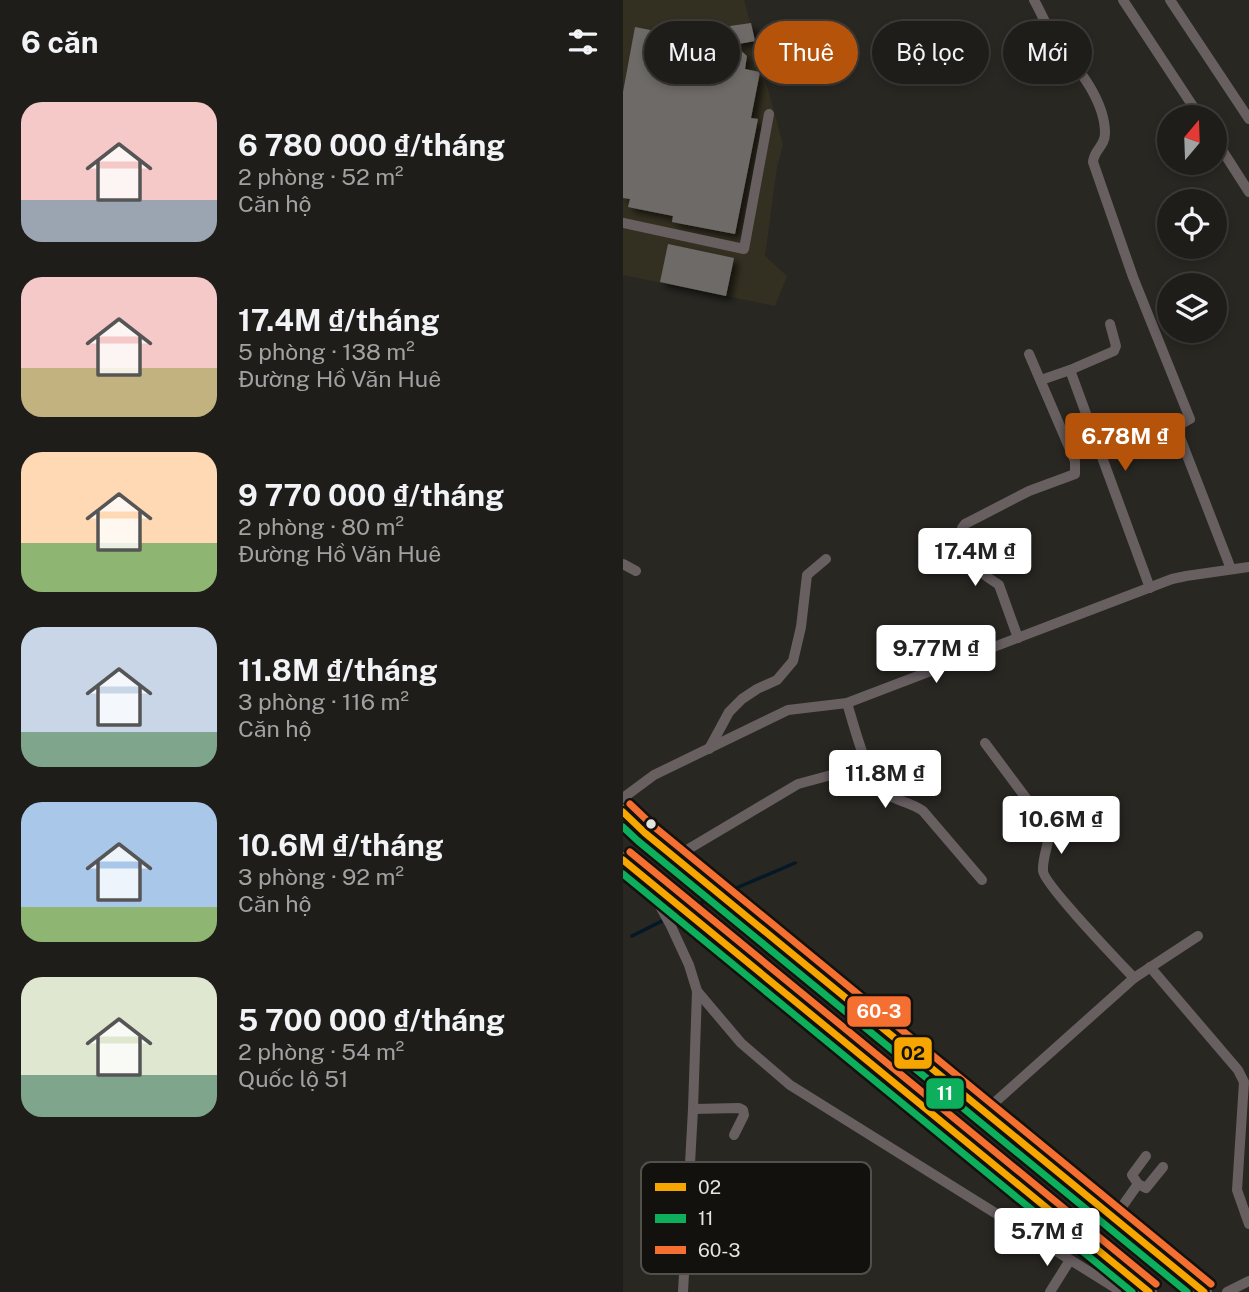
<!DOCTYPE html>
<html lang="vi">
<head>
<meta charset="utf-8">
<style>
  body { margin:0; font-family:"Public Sans",sans-serif; background:#2b2a27; color:#f1f3f6; height:100vh; display:flex; flex-direction:column; font-size:26px; white-space:nowrap }
  * { box-sizing:border-box; margin:0 }
  p { font-size:23px; color:#a1a2a2 }
  .icon { flex:none; width:38px; height:38px; fill:none; stroke:currentColor; stroke-width:2; stroke-linecap:round; stroke-linejoin:round }
  .map { position:relative; flex:1; overflow:hidden }
  .drawer { display:flex; flex-direction:column; background:#1e1d1a; width:623px }
  .drawer>* { flex:none }
  .banner { position:absolute; left:21px; top:21px; width:499px; height:63px; display:flex; gap:14px }
  .needle { width:46px; rotate:19deg }
  .tools { position:absolute; left:534px; top:105px; display:grid; gap:14px }
  .tools a { display:grid; place-items:center; width:70px; height:70px; border-radius:50%; background:#1e1d1a; box-shadow:0 4px 10px #0003,0 0 0 2px #3c3b39; font-size:35px }
  .price { position:absolute; translate:-50% -60px; padding:0 16px; border-radius:7px; background:#fff; color:#222; font-size:23px; line-height:46px; filter:drop-shadow(0 2px 4px #0008) }
  .price::after { content:''; position:absolute; left:50%; top:42px; width:21px; height:16px; margin-left:-10px; background:inherit; clip-path:polygon(0 0,100% 0,50% 100%) }
  .price.current { background:#b45309; color:#fff }
  ul { padding:0; list-style:none }
  li { display:flex; align-items:center; gap:21px; height:175px; padding:0 21px }
  li span { display:grid; place-items:center; flex:none; width:196px; height:140px; border-radius:21px; color:#555 }
  li>.icon { margin-inline-start:auto }
  span .icon { width:84px; height:84px; fill:#fffc; stroke-width:1 }
  li b { font-size:30px }
  h2 { display:flex; justify-content:space-between; align-items:center; height:84px; padding:0 21px; font-size:30px }
  .tag { padding:0 24px; border-radius:32px; background:#1e1d1a; box-shadow:0 4px 10px #0003,0 0 0 2px #3c3b39; font-size:24px; line-height:63px }
  .tag.current { background:#b45309; color:#fff }
  main { display:flex; flex:1; min-height:0 }
  .map>svg:first-child { display:block }
</style>
</head>
<body>
<main>
<section class="drawer">
<h2>6 căn<svg class="icon" aria-label="filters" viewBox="0 0 24 24"><path d="M4 7h16M4 17h16"/><circle cx="9" cy="7" r="2"/><circle cx="15" cy="17" r="2"/></svg></h2>
<ul>
<li><span style="background:linear-gradient(#f6c9c9 70%,#9aa5b1 0)"><svg class="icon" aria-label="home" viewBox="0 0 24 24"><path d="M3 11l9-7 9 7M6 9v11h12V9"/></svg></span><div><b>6 780 000 ₫/tháng</b><p>2 phòng · 52 m²</p><p>Căn hộ</p></div></li>
<li><span style="background:linear-gradient(#f6c9c9 65%,#c2b280 0)"><svg class="icon" aria-label="home" viewBox="0 0 24 24"><path d="M3 11l9-7 9 7M6 9v11h12V9"/></svg></span><div><b>17.4M ₫/tháng</b><p>5 phòng · 138 m²</p><p>Đường Hồ Văn Huê</p></div></li>
<li><span style="background:linear-gradient(#ffd9b3 65%,#8fb573 0)"><svg class="icon" aria-label="home" viewBox="0 0 24 24"><path d="M3 11l9-7 9 7M6 9v11h12V9"/></svg></span><div><b>9 770 000 ₫/tháng</b><p>2 phòng · 80 m²</p><p>Đường Hồ Văn Huê</p></div></li>
<li><span style="background:linear-gradient(#c9d6e8 75%,#7fa58c 0)"><svg class="icon" aria-label="home" viewBox="0 0 24 24"><path d="M3 11l9-7 9 7M6 9v11h12V9"/></svg></span><div><b>11.8M ₫/tháng</b><p>3 phòng · 116 m²</p><p>Căn hộ</p></div></li>
<li><span style="background:linear-gradient(#a9c7e8 75%,#8fb573 0)"><svg class="icon" aria-label="home" viewBox="0 0 24 24"><path d="M3 11l9-7 9 7M6 9v11h12V9"/></svg></span><div><b>10.6M ₫/tháng</b><p>3 phòng · 92 m²</p><p>Căn hộ</p></div></li>
<li><span style="background:linear-gradient(#dfe7d0 70%,#7fa58c 0)"><svg class="icon" aria-label="home" viewBox="0 0 24 24"><path d="M3 11l9-7 9 7M6 9v11h12V9"/></svg></span><div><b>5 700 000 ₫/tháng</b><p>2 phòng · 54 m²</p><p>Quốc lộ 51</p></div></li>
</ul>
</section>
<div class="map">
<svg width="626" height="1292" viewBox="0 0 626 1292">
  <defs>
    <filter id="shadow"><feDropShadow dx="5" dy="5" stdDeviation="3.5" flood-color="#0009"/></filter>
  </defs>
  <rect width="100%" height="100%" fill="#282722"/>
  <path fill="#343021" d="M0 0H121L160 145 154 167 142 256 164 276 152 306 0 275Z"/>
  <g fill="none" stroke-linecap="round" stroke-linejoin="round">
    <g stroke="#041925" stroke-width="3.5">
      <path d="M104 892 172 863"/>
      <path d="M68 907 93 897"/>
      <path d="M9 936 55 913"/>
    </g>
  </g>
  <g fill="#6e6b68" filter="url(#shadow)">
    <path d="M128 23 132 41 110 45 107 26Z"/>
    <path d="M12 27 114 47 124 56 122 69 137 72 128 118 135 119 112 234 49 222 50 216 5 207 7 199 0 198V92Z"/>
    <path d="M45 244 111 258 103 296 37 282Z"/>
  </g>
  <g fill="none" stroke-linecap="round" stroke-linejoin="round">
    <g stroke="#685f61" stroke-width="10">
      <path d="M411 0C419 14 425 31 435 43 454 67 482 100 482 133 482 147 471 149 470 162L510 277 567 419 553 427 608 569"/>
      <path d="M500 0 577 117"/>
      <path d="M547 0 626 119"/>
      <path d="M592 139 626 192"/>
      <path d="M0 223 121 249 146 114"/>
      <path d="M447 370 527 588"/>
      <path d="M418 380 447 370 491 351 493 346 487 324"/>
      <path d="M0 564 13 571"/>
      <path d="M395 638 376 585C371 581 366 579 362 575 355 568 342 538 339 528L342 524 406 491 452 474V461L406 354"/>
      <path d="M224 703C230 722 245 782 261 793 273 801 288 802 300 811L359 880"/>
      <path d="M362 743 426 829C427 843 419 857 420 871 421 884 497 963 511 978"/>
      <path d="M86 749 106 712 119 699 134 689 154 680 170 661 178 627 184 575 203 559"/>
      <path d="M0 798 31 775 165 710 224 703 549 579 563 576 626 567"/>
      <path d="M52 857 175 784 223 771"/>
      <path d="M26 886 47 924 66 965 74 991 70 1109 60 1292"/>
      <path d="M527 967 615 1070 621 1082 614 1190 626 1224"/>
      <path d="M74 991 118 1043 167 1085 494 1289"/>
      <path d="M70 1109 116 1108 120 1110 121 1115 111 1135"/>
      <path d="M361 1112 511 978 575 936"/>
      <path d="M523 1156 509 1175 515 1184 523 1188 540 1167"/>
      <path d="M491 1218 515 1184"/>
      <path d="M427 1292 447 1260"/>
      <path d="M604 1292 626 1281"/>
    </g>
    <g stroke="#645d5c" stroke-width="16">
      <path d="M0 812 22 833 581 1292"/>
      <path d="M0 860 526 1292"/>
    </g>
    <defs>
      <g id="bus-1">
        <path d="M0 812 22 833 581 1292"/>
        <path d="M0 860 526 1292"/>
      </g>
      <g id="bus-2">
        <path d="M0 827 15 841 564 1292"/>
        <path d="M0 874 509 1292"/>
      </g>
      <g id="bus-3">
        <path d="M7 804 29 825 588 1284"/>
        <path d="M7 852 533 1284"/>
      </g>
    </defs>
    <use href="#bus-1" stroke="#12110d" stroke-width="12"/>
    <use href="#bus-2" stroke="#12110d" stroke-width="12"/>
    <use href="#bus-3" stroke="#12110d" stroke-width="12"/>
    <use href="#bus-1" stroke="#f7a600" stroke-width="7"/>
    <use href="#bus-2" stroke="#0daf5c" stroke-width="7"/>
    <use href="#bus-3" stroke="#f46f30" stroke-width="7"/>
  </g>
  <circle fill="#e4e3dd" stroke="#12110d" stroke-width="2.5" cx="28" cy="824" r="6"/>
  <rect x="18" y="1162" width="230" height="112" rx="10" fill="#12110d" stroke="#51504b" stroke-width="2"/>
  <rect x="32" y="1183" width="31" height="8" fill="#f7a600"/>
  <rect x="32" y="1214" width="31" height="9" fill="#0daf5c"/>
  <rect x="32" y="1246" width="31" height="8" fill="#f46f30"/>
  <g font-size="19" fill="#e4e3dd">
    <text x="75" y="1194">02</text>
    <text x="75" y="1225">11</text>
    <text x="75" y="1257">60-3</text>
  </g>
  <g stroke="#12110d" stroke-width="2.5">
    <rect x="223" y="995" width="66" height="33" rx="7" fill="#f46f30"/>
    <rect x="270" y="1036" width="40" height="34" rx="7" fill="#f7a600"/>
    <rect x="302" y="1077" width="40" height="33" rx="7" fill="#0daf5c"/>
  </g>
  <g font-size="19" text-anchor="middle" font-weight="bold" fill="#fff">
    <text x="256" y="1018">60-3</text>
    <text x="322" y="1100">11</text>
  </g>
  <g font-size="19" text-anchor="middle" font-weight="bold" fill="#111">
    <text x="290" y="1060">02</text>
  </g>
</svg>
<div class="tools">
<a><svg class="needle" viewBox="-14 -14 28 28"><path d="M0-13l5 13h-10z" fill="#e53935"/><path d="M0 13l5-13h-10z" fill="#a1a2a2"/></svg></a>
<a><svg class="icon" aria-label="locate" viewBox="0 0 24 24"><circle cx="12" cy="12" r="6"/><path d="M12 2v4M12 18v4M2 12h4M18 12h4"/></svg></a>
<a><svg class="icon" aria-label="layers" viewBox="0 0 24 24"><path d="M12 4l9 5-9 5-9-5zM3 14l9 5 9-5"/></svg></a>
</div>
<b class="price current" style="left:502px;top:473px">6.78M ₫</b>
<b class="price" style="left:352px;top:588px">17.4M ₫</b>
<b class="price" style="left:313px;top:685px">9.77M ₫</b>
<b class="price" style="left:262px;top:810px">11.8M ₫</b>
<b class="price" style="left:438px;top:856px">10.6M ₫</b>
<b class="price" style="left:424px;top:1268px">5.7M ₫</b>
<div class="banner">
<a class="tag">Mua</a>
<a class="tag current">Thuê</a>
<a class="tag">Bộ lọc</a>
<a class="tag">Mới</a>
</div>
</div>
</main>
</body>
</html>
